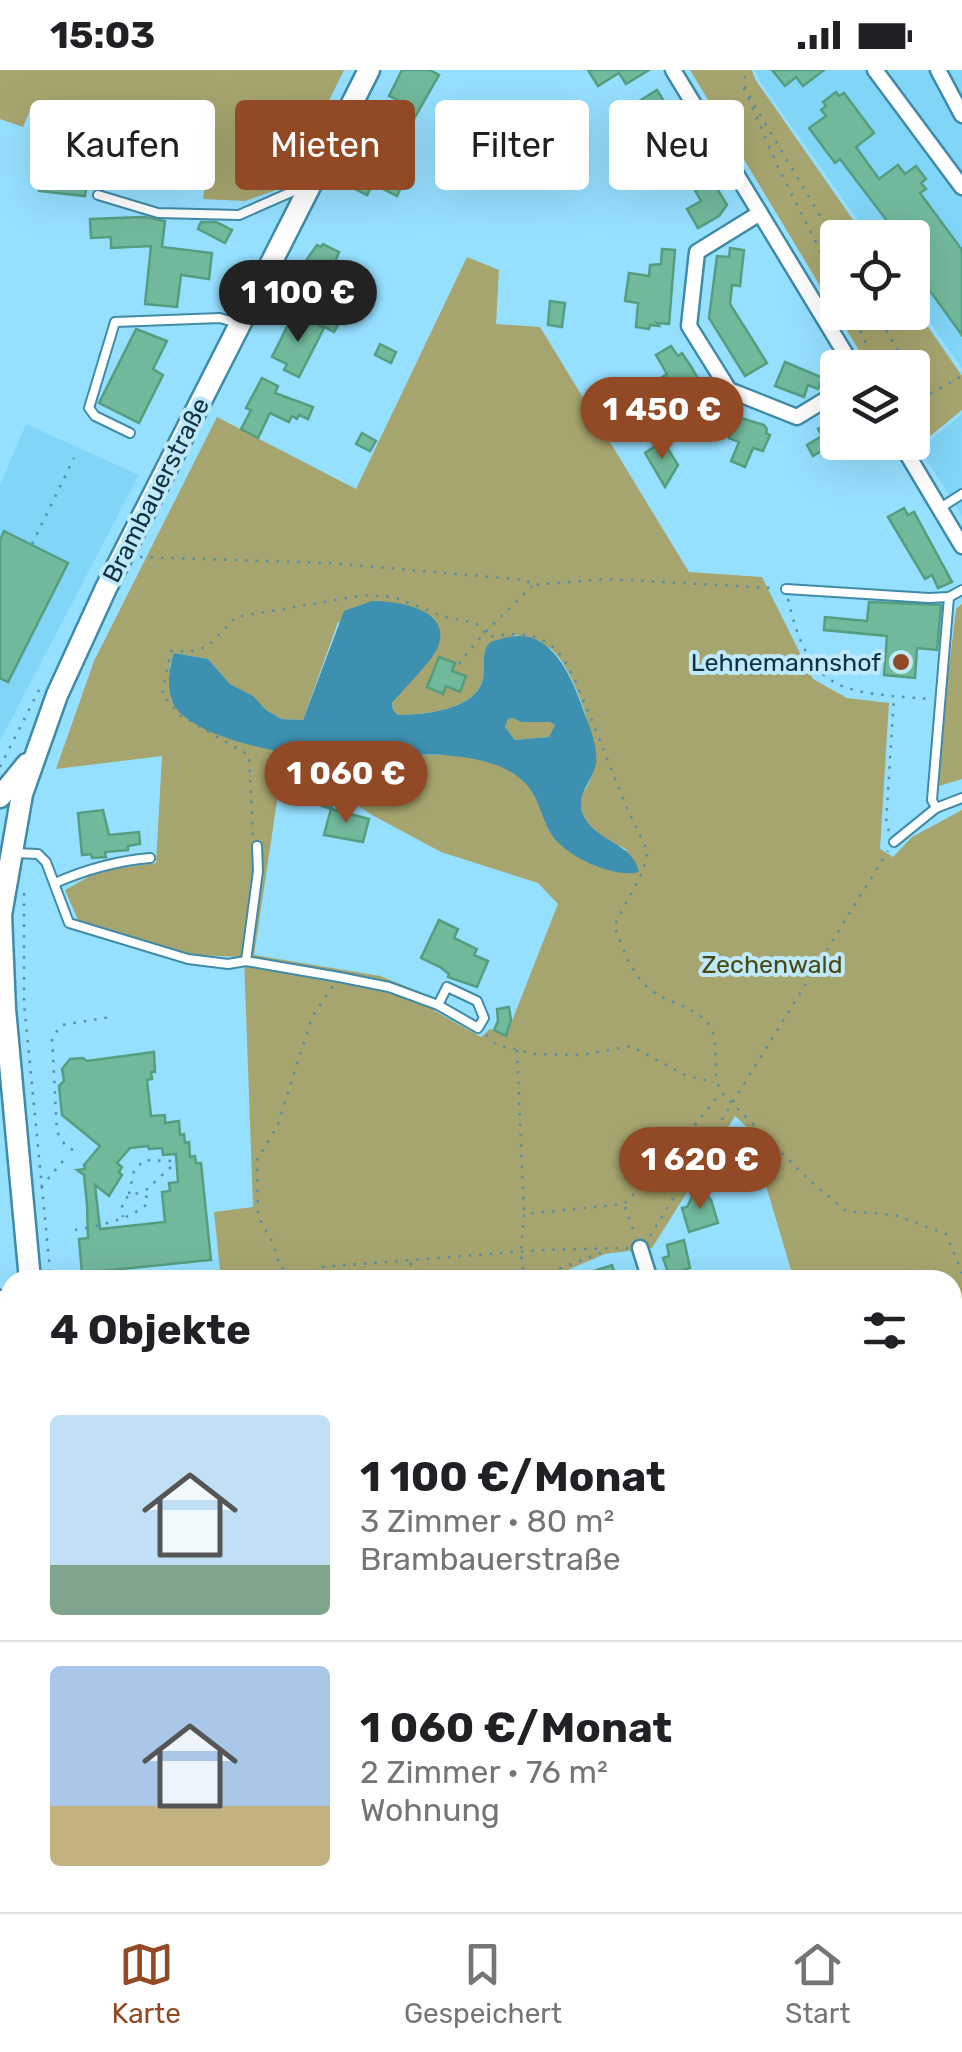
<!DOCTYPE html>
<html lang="de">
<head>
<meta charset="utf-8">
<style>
  body { margin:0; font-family:Rubik,sans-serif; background:#f2f2f2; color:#202124; height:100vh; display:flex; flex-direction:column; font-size:38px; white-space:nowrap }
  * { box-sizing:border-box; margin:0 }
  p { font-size:32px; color:#757577 }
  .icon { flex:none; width:55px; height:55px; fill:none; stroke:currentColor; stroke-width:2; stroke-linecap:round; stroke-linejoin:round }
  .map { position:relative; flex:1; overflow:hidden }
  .side { position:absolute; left:0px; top:1200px; width:962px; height:642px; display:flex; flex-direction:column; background:#fff; border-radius:30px 30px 0 0; box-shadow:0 10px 40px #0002 }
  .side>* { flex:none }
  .banner { position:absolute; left:30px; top:30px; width:902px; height:90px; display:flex; gap:20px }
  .fabs { position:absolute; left:820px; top:150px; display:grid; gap:20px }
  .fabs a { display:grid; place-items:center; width:110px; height:110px; border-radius:10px; background:#fff; box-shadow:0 10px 40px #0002; font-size:50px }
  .price { position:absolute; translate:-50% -85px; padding:0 22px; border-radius:35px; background:#914a25; color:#fff; font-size:32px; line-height:65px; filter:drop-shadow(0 2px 5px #0008) }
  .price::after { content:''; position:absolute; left:50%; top:60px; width:30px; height:22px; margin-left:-15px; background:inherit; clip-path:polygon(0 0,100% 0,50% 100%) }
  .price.current { background:#222; color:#fff }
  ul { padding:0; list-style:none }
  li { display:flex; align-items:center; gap:30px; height:250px; padding:0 50px }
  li+li { border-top:2px solid #e0e0e0 }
  li span { display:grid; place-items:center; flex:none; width:280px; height:200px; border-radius:10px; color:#555 }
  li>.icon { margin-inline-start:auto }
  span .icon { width:120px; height:120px; fill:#fffc; stroke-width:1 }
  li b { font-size:42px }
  h2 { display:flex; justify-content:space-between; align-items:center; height:120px; padding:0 50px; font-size:42px }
  .pill { padding:0 35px; border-radius:10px; background:#fff; box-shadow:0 10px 40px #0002; font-size:35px; line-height:90px }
  .pill.current { background:#914a25; color:#fff }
  .status { display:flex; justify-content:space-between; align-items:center; height:70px; padding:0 50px; background:#fff; direction:ltr }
  .status svg { height:28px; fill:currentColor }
  .menu { display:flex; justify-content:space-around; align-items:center; height:140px; border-top:2px solid #e0e0e0; background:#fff; font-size:28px; color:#757577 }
  .menu a { display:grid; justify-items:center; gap:5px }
  .menu .current { color:#914a25 }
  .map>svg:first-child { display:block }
</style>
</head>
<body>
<div class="status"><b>15:03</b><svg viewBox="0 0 49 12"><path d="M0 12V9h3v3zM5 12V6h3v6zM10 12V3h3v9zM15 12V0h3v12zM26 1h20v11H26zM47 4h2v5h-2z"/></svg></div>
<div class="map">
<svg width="962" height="1842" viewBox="0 0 962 1842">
  <rect width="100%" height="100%" fill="#96e0ff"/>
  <g fill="#81d5f7">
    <path d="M755 0H962V298L913 228 912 168 870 167 759 10Z"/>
    <path d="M962 344V446L920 379Z"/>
    <path d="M26 354 139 405 0 671V415Z"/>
  </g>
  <g fill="#a7a56f" fill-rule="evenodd">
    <path d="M0 0H344L287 116 245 131 203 129 210 84 168 80 171 47 31 38 23 57 0 49Z"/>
    <path d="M690 0H752L755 9 865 167 838 168V242H912L913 235 962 306V340L917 377 913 369 912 298 869 297Z"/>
    <path d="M467 187 499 200 496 254 540 257 689 502 762 507 813 609 847 628 889 633 880 779 893 787 912 767 962 740V1303H953L952 1210H794L749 1059 735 1046 652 1178 605 1184 544 1210H339L338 1207 329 1210H221L214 1142 253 1137 244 887 192 885 78 850 65 820 99 801 156 793 162 686 56 699 94 591 217 347 356 419ZM338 552 438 577 392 633 393 640 398 645C424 645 472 640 482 612 486 603 484 590 485 580L516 565C528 568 541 572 552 580 574 599 601 676 592 705 588 719 577 725 582 741 588 762 612 771 629 781L550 762C546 751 543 736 537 726 498 666 401 689 342 690 325 690 306 687 289 684 245 676 210 652 171 630L170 596 174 583 208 589 230 614 252 626 266 640 281 649 303 650ZM282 698 338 722 372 745 441 782 538 813 558 834 506 966 490 959 481 967 433 940 438 929 380 906 254 885Z"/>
    <path d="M962 534V709L939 716 936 708 956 539Z"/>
    <path d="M513 648 521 652 550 651 555 655 550 667 515 670 505 657 508 649Z"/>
  </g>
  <path fill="#3d90af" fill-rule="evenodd" d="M372 531C397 531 453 539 438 577 434 589 402 621 392 633L393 640 398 645C424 645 476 640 483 609 486 598 480 580 491 572 493 571 503 568 505 568 554 554 575 615 587 650 592 662 598 682 596 694 592 712 575 725 583 744 594 772 632 771 639 802 615 809 565 786 552 765 540 746 540 727 523 711 505 694 477 688 452 686 414 681 376 691 338 689 298 687 196 671 174 635 166 620 169 598 174 583L208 589 230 614 253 626 266 640 281 649 303 650 344 541ZM513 648 521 652H550L555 655 549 667 515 670 505 657 508 649Z"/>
  <g fill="#72b99c" stroke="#569d80" stroke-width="2.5" fill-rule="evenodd">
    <path d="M402 0H430L439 5 403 68 396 64 382 96 406 108 397 126 373 114 367 125 345 114 376 53 388 60 402 32 389 26Z"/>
    <path d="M588 0H649L626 14 619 3 598 16Z"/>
    <path d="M772 0H824L803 16 796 7 785 16Z"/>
    <path d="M657 20 697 85 692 89 704 108 709 105 727 135 719 146 698 158 687 139 701 131 662 62 655 66 633 35Z"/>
    <path d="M836 22 839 26 844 23 874 63 856 77 879 109 898 95 905 104 916 96 926 109 921 113 926 119 920 123 962 180V265L912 196V168H887L894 160 840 89 835 93 809 58 826 46 821 40 826 36 823 32Z"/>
    <path d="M120 57 144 60 141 81 148 82 147 93 163 95 160 118 122 113 127 74 118 73Z"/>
    <path d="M46 61 92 66 85 126 39 121Z"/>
    <path d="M144 147 165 151 162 177 212 183 209 209 181 205 177 237 145 234 151 176 111 178V167L91 168 90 149Z"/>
    <path d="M201 152H216L232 160 225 173 198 159Z"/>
    <path d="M323 174 339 182 334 195 355 205 348 218 327 208 320 219 305 211 306 208 302 205 307 189 317 175 321 177Z"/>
    <path d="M730 178 744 180 740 216 732 215 730 234 767 293 745 306 709 248 717 186 729 187Z"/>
    <path d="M662 179 675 180 669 254 657 253 659 256 650 255 649 259 636 257 638 233 625 231 629 203 649 206 650 195 661 194Z"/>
    <path d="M550 231 565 233 562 257 548 255Z"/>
    <path d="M323 242 340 251 334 262 317 253Z"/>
    <path d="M292 247 300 251 303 247 324 258 299 307 284 300 287 294 272 287Z"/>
    <path d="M136 259 167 271 153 299 163 305 139 353 99 333Z"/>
    <path d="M380 274 396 282 391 293 375 285Z"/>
    <path d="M671 276 678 286 682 283 692 298 701 314 696 316 707 335 687 358 668 327 627 349 622 340 642 328 638 322 667 304 656 285Z"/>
    <path d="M785 292 823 308 818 319 808 315 804 327 775 316Z"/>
    <path d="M262 308 278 316 275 323 313 337 308 349 299 345 297 349 292 346 289 352 270 343 258 368 241 359 251 340 246 338Z"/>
    <path d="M741 348 764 355 767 359 766 363 770 365 763 381 753 378 745 397 731 391 739 372 729 368 736 351 739 353Z"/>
    <path d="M838 348V371L813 386 807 375 822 366 818 359Z"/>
    <path d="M362 363 376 371 370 381 356 374Z"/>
    <path d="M663 371 678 395 665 417 645 383Z"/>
    <path d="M904 438 908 445 914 442 952 512 938 518 932 505 925 509 888 447Z"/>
    <path d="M4 461 68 493 8 612 0 608V470Z"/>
    <path d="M869 532 941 535 937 580 917 578 915 608 884 605 887 566 824 560 825 547 867 551Z"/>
    <path d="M439 587 455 593 452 601 466 606 460 622 446 616 443 624 427 617Z"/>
    <path d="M301 709 335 721 331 739 296 727Z"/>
    <path d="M331 739 369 749 363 772 324 765Z"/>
    <path d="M103 740 109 765 139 762 140 774 128 776V780L105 782 106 787 92 788 91 784 82 785 78 743Z"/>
    <path d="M439 850 458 859 454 868 477 879 474 885 488 891 477 917 448 907 449 904 440 897 421 888Z"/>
    <path d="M509 937 511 950 506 966 494 960 498 951 497 939Z"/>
    <path d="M154 982 155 1002H151L152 1009 147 1010 151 1046 165 1045V1053L179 1051 180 1065 184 1064 185 1073 189 1072 190 1087 195 1086 196 1093H201L211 1190 82 1203 79 1169 88 1168 87 1135 84 1105 77 1100 85 1099 84 1095 100 1076 62 1045 59 1016 64 1011 62 999 70 989 83 988 87 991ZM148 1076 149 1079 162 1078 163 1085 176 1084 178 1112 169 1113 170 1121 162 1122 165 1152 100 1159 95 1115 109 1126 122 1105 119 1102 122 1097 117 1093 130 1078Z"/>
    <path d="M701 1119 711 1130 718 1153 689 1162 682 1138 687 1137 692 1127 691 1122Z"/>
    <path d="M684 1170 690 1198 669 1205 663 1188 669 1186 667 1175Z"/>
    <path d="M612 1195 617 1210H573V1208Z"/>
  </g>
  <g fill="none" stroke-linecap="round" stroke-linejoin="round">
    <defs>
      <g id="service">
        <path d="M98 125 158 143 239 145 305 116"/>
        <path d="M130 363 95 346 89 338 115 252 220 248 237 253"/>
        <path d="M940 438 962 424"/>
        <path d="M786 519 929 528 949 527 962 520"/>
        <path d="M936 738 932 730 949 527"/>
        <path d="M894 772 936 738 962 728"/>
        <path d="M15 783 38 784 46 792 69 853 188 889 228 894 246 891 339 907 389 917 438 935 447 917 477 931 484 948 478 958 438 935"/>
        <path d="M55 813C87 799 115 791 150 788"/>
        <path d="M246 891 258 801 257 776"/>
        <path d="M300 1210 302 1209"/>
        <path d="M0 1470 10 1469"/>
        <path d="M0 1523H10"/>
        <path d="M373 1832 385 1837 387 1842"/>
      </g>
      <g id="minor">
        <path d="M673 0 854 298"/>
        <path d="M875 0 962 117"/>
        <path d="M938 0 962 45"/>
        <path d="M760 143 697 182 689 256 729 320 797 347 838 322"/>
        <path d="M900 372 962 476"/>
        <path d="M640 1178 650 1210"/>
        <path d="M0 1228 10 1227"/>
        <path d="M952 1438H962"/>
        <path d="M952 1742 962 1730"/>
        <path d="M291 1832 299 1842"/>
        <path d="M695 1832 696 1842"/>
        <path d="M135 1842 136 1832"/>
        <path d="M836 1842 853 1832"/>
      </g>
      <g id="tertiary">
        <path d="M0 1685 10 1684"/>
        <path d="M0 1712 10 1711"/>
      </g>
      <g id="secondary">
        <path d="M0 727 27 694"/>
        <path d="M30 1210 5 939 1 845 22 724 57 625 106 518 369 0"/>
        <path d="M93 1832 94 1842"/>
      </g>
    </defs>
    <use href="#service" stroke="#418ba7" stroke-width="12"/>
    <use href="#minor" stroke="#418ba7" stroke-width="19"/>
    <use href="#tertiary" stroke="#418ba7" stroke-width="22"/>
    <use href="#secondary" stroke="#418ba7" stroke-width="25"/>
    <g stroke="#588ea5" stroke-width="2.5" stroke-dasharray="2.5 8" stroke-linecap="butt">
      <path d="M744 18 778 97 838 216"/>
      <path d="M745 19V0"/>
      <path d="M749 26 838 176"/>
      <path d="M851 242 878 298"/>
      <path d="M876 242 908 298"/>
      <path d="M912 305 924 325"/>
      <path d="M912 334 962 306"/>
      <path d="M32 474 74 388"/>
      <path d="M140 487 330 493 526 510 533 515 607 509 774 518"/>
      <path d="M788 529C810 625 843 622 930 629"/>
      <path d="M459 594C479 565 507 542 532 516"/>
      <path d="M0 697 40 618"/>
      <path d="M889 761 886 754 894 626"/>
      <path d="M253 765 249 685 181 646 162 625 171 581H194L208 576 236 547 365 525 394 527 445 547 476 553 489 567C512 563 535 561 554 578 568 590 577 615 584 632 605 680 623 736 648 781L643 801 614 856C623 877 630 901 647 917 663 932 694 936 708 953 722 973 710 1001 721 1022L809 1110 846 1141 895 1145 946 1164 962 1203"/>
      <path d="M24 823V933L51 1210"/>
      <path d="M486 965 497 975 536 984 582 985 631 976 687 1006 714 1012"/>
      <path d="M517 980 524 1142"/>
      <path d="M73 1080 65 1075 57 1062 52 967 62 955 110 947"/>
      <path d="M41 1117 63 1091 68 1093"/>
      <path d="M129 1124 134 1101 144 1090 172 1091 173 1095 144 1122"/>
      <path d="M625 1137 636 1167"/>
      <path d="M75 1160C98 1156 129 1150 147 1134V1127L140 1123C124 1125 120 1132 123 1147"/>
      <path d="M650 1166 888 781"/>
      <path d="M410 1193 427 1210"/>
      <path d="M313 1202 321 1197 540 1180 628 1178"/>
      <path d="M293 1204 280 1197 272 1171 258 1146 257 1090 277 1057 312 947 333 916"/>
      <path d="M524 1210 521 1182 524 1144 624 1134 669 1089 720 1023"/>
      <path d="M530 1210 608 1180"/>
    </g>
    <use href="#service" stroke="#fff" stroke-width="8"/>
    <use href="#minor" stroke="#fff" stroke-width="14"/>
    <use href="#tertiary" stroke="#fff" stroke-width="18"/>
    <use href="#secondary" stroke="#fff" stroke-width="20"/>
  </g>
  <circle fill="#914a25" stroke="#bee9fb" stroke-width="4" cx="901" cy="592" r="10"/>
  <g text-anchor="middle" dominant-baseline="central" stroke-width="8" stroke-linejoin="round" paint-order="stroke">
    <g font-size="25" fill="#12313d" stroke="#bee9fb">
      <text transform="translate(156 420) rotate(-63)">Brambauerstraße</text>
    </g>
    <g font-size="25" fill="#12313d" stroke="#bee9fb" text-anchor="end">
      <text x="881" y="592">Lehnemannshof</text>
    </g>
    <g font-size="25" fill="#4a4710" stroke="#bee9fb">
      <text x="772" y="894">Zechenwald</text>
    </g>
  </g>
</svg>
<div class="fabs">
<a><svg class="icon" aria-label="locate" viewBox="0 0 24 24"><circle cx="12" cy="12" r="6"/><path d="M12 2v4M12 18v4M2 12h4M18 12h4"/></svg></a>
<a><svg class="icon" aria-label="layers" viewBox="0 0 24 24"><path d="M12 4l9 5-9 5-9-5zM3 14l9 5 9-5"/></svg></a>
</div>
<b class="price current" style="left:298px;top:275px">1 100 €</b>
<b class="price" style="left:662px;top:392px">1 450 €</b>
<b class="price" style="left:346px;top:756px">1 060 €</b>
<b class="price" style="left:700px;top:1142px">1 620 €</b>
<div class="banner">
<a class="pill">Kaufen</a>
<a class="pill current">Mieten</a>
<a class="pill">Filter</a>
<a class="pill">Neu</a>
</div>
<section class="side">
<h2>4 Objekte<svg class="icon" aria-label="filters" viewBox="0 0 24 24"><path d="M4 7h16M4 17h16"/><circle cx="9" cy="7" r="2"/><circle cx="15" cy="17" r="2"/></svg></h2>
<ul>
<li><span style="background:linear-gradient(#bfe0f5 75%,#7fa58c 0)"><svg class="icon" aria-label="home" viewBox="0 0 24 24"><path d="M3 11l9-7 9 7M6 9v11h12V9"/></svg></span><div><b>1 100 €/Monat</b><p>3 Zimmer · 80 m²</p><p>Brambauerstraße</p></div></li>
<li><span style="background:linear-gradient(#a9c7e8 70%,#c2b280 0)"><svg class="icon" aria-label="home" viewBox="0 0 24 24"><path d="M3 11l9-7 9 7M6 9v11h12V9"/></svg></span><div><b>1 060 €/Monat</b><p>2 Zimmer · 76 m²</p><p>Wohnung</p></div></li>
</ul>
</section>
</div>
<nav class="menu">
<a class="current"><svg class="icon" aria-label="map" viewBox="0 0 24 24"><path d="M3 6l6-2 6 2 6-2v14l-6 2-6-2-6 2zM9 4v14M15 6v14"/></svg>Karte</a>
<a><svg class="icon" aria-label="saved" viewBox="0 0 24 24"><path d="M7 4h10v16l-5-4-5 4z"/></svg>Gespeichert</a>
<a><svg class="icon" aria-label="home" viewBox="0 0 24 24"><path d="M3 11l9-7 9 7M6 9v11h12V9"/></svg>Start</a>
</nav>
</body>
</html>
